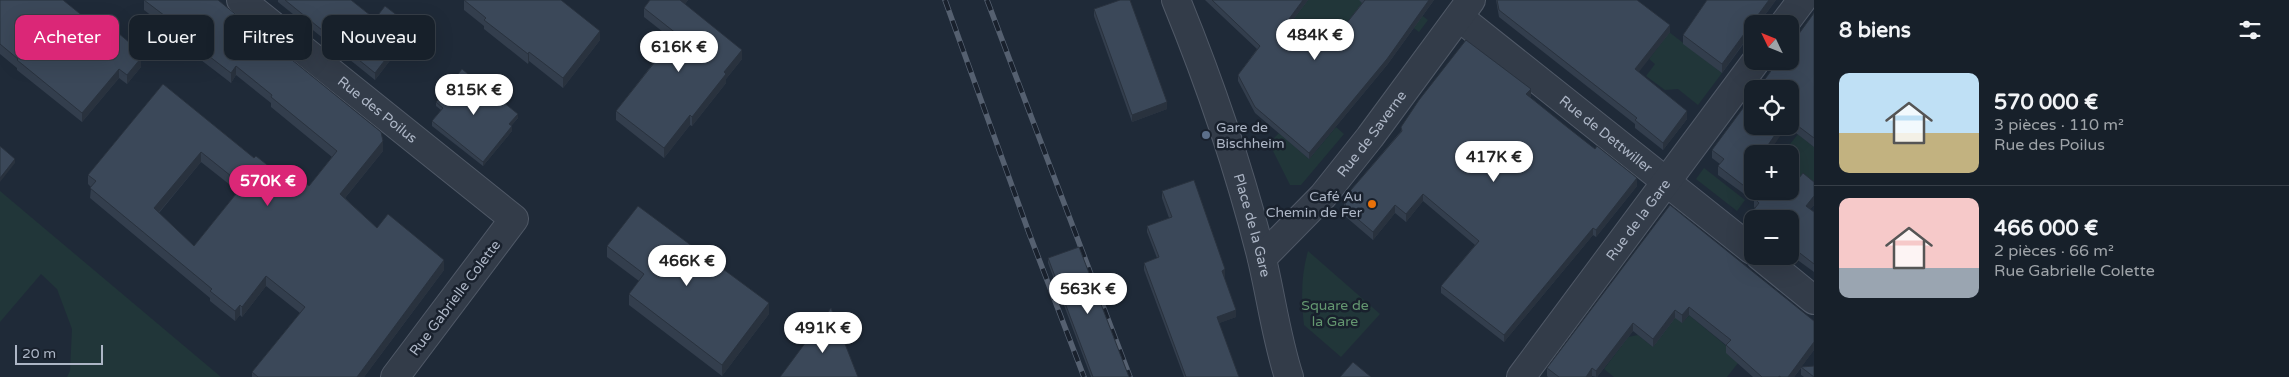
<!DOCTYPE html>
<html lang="fr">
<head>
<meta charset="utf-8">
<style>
  body { margin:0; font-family:"Varela Round",sans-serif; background:#242d36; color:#f1f3f6; height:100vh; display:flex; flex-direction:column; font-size:19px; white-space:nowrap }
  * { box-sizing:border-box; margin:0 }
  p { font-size:16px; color:#9ea3a8 }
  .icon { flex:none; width:28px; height:28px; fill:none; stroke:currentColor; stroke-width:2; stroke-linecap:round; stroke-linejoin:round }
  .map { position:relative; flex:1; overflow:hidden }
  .sheet { display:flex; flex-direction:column; background:#17202a; width:475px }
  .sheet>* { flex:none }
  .guide { position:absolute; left:15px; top:15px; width:475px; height:45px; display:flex; gap:10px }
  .needle { width:32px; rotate:313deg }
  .fabs { position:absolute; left:1744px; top:15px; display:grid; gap:10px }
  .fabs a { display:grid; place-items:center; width:55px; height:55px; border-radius:10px; background:#17202a; box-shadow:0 5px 20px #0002,0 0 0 1px #363e47; font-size:25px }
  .scale { position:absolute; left:15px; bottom:12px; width:88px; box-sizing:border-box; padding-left:5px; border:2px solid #adb6c6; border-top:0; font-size:14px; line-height:18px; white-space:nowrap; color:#adb6c6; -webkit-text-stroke:4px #19212d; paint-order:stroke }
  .price { position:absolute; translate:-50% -42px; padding:0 11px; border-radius:18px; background:#fff; color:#222; font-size:16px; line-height:32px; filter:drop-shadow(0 1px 2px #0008) }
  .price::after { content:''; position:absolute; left:50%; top:30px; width:15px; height:11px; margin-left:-8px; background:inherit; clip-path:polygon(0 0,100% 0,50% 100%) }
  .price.on { background:#db2777; color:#fff }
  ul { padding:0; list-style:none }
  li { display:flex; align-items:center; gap:15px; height:125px; padding:0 25px }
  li+li { border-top:1px solid #363e47 }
  li span { display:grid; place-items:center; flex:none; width:140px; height:100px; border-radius:10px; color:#555 }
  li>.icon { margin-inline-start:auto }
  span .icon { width:60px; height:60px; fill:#fffc; stroke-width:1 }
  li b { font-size:21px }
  h2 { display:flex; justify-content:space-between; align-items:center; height:60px; padding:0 25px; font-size:21px }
  .pill { padding:0 18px; border-radius:10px; background:#17202a; box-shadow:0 5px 20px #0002,0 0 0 1px #363e47; font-size:18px; line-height:45px }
  .pill.on { background:#db2777; color:#fff }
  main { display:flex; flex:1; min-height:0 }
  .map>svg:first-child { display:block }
</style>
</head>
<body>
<main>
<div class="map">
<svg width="1814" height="377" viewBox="0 0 1814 377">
  <rect width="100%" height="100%" fill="#1f2a38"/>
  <g fill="#213639">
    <path d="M1268 0H1401L1428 20 1419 32 1382 4 1327 54Z"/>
    <path d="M1669 32 1722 73 1698 105 1678 89 1665 90 1646 76 1655 64 1649 59Z"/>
    <path d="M1336 127 1344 134 1301 185H1290L1269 143 1279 133 1309 159Z"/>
    <path d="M1798 134 1814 147V190L1803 200 1775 191H1790V154H1782Z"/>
    <path d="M1704 168 1745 200 1737 211 1696 179Z"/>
    <path d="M0 191 221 377H67L70 371 72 329 57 289 41 274 0 322Z"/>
    <path d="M1308 251 1380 314 1341 357 1304 325C1301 299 1301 275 1308 251Z"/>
    <path d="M1665 309 1682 323 1689 315 1730 349 1738 363 1727 377H1614L1604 369 1628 337 1638 335 1653 347 1659 338Z"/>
  </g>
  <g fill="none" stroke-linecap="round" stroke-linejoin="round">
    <defs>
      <g id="minor">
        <path id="s1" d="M241 0 514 219 395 377"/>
        <path id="s2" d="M1176 0C1210 83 1239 168 1261 255 1271 296 1276 337 1289 377"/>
        <path id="s3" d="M1459 17 1752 250"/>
        <path d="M1784 24 1802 0"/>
        <path d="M1760 256 1814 300"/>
        <path id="s4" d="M1262 258 1323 196 1370 137 1471 0"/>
        <path id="s5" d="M1521 377 1756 61"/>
      </g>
    </defs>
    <use href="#minor" stroke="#505967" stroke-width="30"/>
    <use href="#minor" stroke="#333c49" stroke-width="28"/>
    <defs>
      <g id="rail">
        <path d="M945 0 1029 233 1084 377"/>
        <path d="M987 0 1130 377"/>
      </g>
    </defs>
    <use href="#rail" stroke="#556070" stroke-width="5.5"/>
    <use href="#rail" stroke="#19212d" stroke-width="4" stroke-dasharray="11" stroke-linecap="butt"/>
  </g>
  <g fill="#333e4d" fill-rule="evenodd">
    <path d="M0 0 105 34 136 53 141 67 127 84 119 78 82 122 17 70V68L0 54Z"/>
    <path d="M144 0H218L383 151 345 198 377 228 444 270 364 377H252V372L300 313 266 286 242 317 240 315 235 321 210 301V298L90 198 91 187 88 184V175L163 84 254 158 281 176 309 186 332 157 271 107V103L236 75 231 83 201 60V50L202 49 172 25 169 29 144 10ZM201 162 234 188V193L235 195 194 246 159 213Z"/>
    <path d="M278 0H351L375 19 411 33 375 80 278 2Z"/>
    <path d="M464 0 600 40 563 88 529 61 528 64 484 29V26L464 10Z"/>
    <path d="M650 0H688L685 4 742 59 726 79V83L692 126 690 125 664 158 616 120V111L672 39 644 17V8Z"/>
    <path d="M1205 0H1308L1292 21 1326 49 1362 3 1359 0H1434L1387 65 1309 159 1255 113 1238 81V75L1257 49Z"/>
    <path d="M1496 0H1637L1670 32 1638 72 1687 119 1663 150 1635 128V124L1499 17Z"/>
    <path d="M1707 0H1776L1722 73 1683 44V35Z"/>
    <path d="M1094 9 1167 109 1132 122 1094 16Z"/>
    <path d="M1814 14V147L1787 126 1752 154V191L1787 193 1814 205 1810 209 1814 212V272L1792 256V253L1790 251V219H1752V221V212L1755 208 1754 207V201L1718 175V166L1720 164 1712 158V150L1752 126H1790V89Z"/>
    <path d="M1530 97 1637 186 1596 237 1593 235 1504 342 1441 293V286L1475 245 1423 201 1406 222 1395 213 1373 240 1346 217 1344 206V198L1401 131V127Z"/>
    <path d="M436 102 518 118 511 126 512 131 483 166 432 126V121L441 110 436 106Z"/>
    <path d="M1162 191 1225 276 1224 277 1236 317 1219 323 1239 377H1184L1144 270V263L1157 258 1147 232V226L1169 218 1162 198Z"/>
    <path d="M1670 205 1814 321V350L1801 367 1814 377H1804L1801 375V368L1794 377H1753L1726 353V345L1689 315 1682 323 1675 318 1653 347 1633 331 1597 377 1592 376V377H1548L1547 376V368Z"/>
    <path d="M607 246 769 314 722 376 629 305V294L639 281 607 257Z"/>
    <path d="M1048 258 1129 377H1091L1048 263Z"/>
  </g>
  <g fill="#29323e">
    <path d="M680 0H688L680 10Z"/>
    <path d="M1303 0H1308L1289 25V19Z"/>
    <path d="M1429 0H1434L1387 65 1309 159V153Z"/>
    <path d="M1769 0H1776L1758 24H1752V31L1722 73V64Z"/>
    <path d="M172 15V25L169 29V19Z"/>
    <path d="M1670 25V32L1635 77V69Z"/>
    <path d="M411 26V33L375 80V73Z"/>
    <path d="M600 31V40L563 88V78Z"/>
    <path d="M742 50V59L726 79V83L692 126V117L724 72Z"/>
    <path d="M529 52V61L528 64V54Z"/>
    <path d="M141 58V67L127 84V75Z"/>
    <path d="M236 66V75L231 83V73Z"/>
    <path d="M119 69V78L82 122V113Z"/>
    <path d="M1531 89V97L1526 101V94Z"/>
    <path d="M1167 102V109L1132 122V115Z"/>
    <path d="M1687 111V119L1663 150V143Z"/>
    <path d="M518 114V118L509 128V124Z"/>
    <path d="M690 115V125L664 158V148Z"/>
    <path d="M512 126V131L483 166V162Z"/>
    <path d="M1781 126H1787L1768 154H1762Z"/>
    <path d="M383 141V151L340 204V194Z"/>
    <path d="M201 152V162L154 218V208Z"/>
    <path d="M15 159V163L0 182V178Z"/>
    <path d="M1637 178V186L1596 237V230Z"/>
    <path d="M1423 194V201L1406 222V214Z"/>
    <path d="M1814 196V205L1806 214V206Z"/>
    <path d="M1395 205V213L1373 240V232Z"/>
    <path d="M1593 228V235L1504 342V335Z"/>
    <path d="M444 260V270L364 377H357Z"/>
    <path d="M1225 269V276L1222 278V271Z"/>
    <path d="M266 276V286L242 317V307Z"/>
    <path d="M769 303V314L722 376V365Z"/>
    <path d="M240 305V315L235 321V311Z"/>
    <path d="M1689 307V315L1682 323V315Z"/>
    <path d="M1236 310V317L1217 324V317Z"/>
    <path d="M1675 310V318L1653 347V339Z"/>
    <path d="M1633 323V331L1597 377H1596V371Z"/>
    <path d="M1814 342V350L1794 377H1788Z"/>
    <path d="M1592 368V377H1586Z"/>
  </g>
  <g fill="#3b4859" stroke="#29323e" fill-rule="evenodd">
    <path d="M0 0H63L105 34 111 27 136 48 133 51 141 58 127 75 119 69 82 113 17 60 18 59 0 44Z"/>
    <path d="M144 0H218L381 132 383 141 340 194 377 228 388 214 444 260 357 377H258L252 372 305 307 266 276 242 307 240 305 235 311 210 291 212 289 90 188 96 181 88 175 163 84 254 158 256 156 281 176 287 168 309 186 337 151 271 97 272 95 236 66 231 73 201 50 207 43 172 15 169 19ZM201 152 236 180 234 183 240 189 194 246 154 208Z"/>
    <path d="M285 0H351L375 19 385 6 411 26 375 73Z"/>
    <path d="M464 0H561L600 31 563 78 529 52 528 54 484 20 486 18Z"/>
    <path d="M650 0H680L742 50 724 72 726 74 692 117 690 115 664 148 616 111 677 34 644 8Z"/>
    <path d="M1120 0H1130L1167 102 1132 115 1094 9Z"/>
    <path d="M1212 0H1303L1289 19 1326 49 1365 0H1429L1387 59 1309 153 1255 107 1238 75 1260 46Z"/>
    <path d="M1497 0H1637L1670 25 1635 69 1687 111 1663 143 1635 120 1637 118 1499 10Z"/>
    <path d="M1707 0H1769L1722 64 1683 35Z"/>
    <path d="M1814 13V138L1790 120V89H1758L1778 61H1790V46Z"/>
    <path d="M1466 40 1531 89 1526 94 1567 127 1595 149 1597 146 1637 178 1596 230 1593 228 1504 335 1441 286 1479 241 1423 194 1406 214 1395 205 1373 232 1346 209 1344 198 1402 131 1401 127 1419 100Z"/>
    <path d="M462 69 518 114 509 124 512 126 483 162 432 121 443 108 436 102Z"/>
    <path d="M1752 96V126H1781L1762 154H1752V191H1785L1787 193 1788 191H1790V189L1803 173 1814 182V196L1806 206 1814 212V264L1792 247 1794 246 1790 243V219H1760L1752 212 1759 203 1754 198 1756 195 1718 166 1724 159 1712 150Z"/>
    <path d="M0 146 15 159 0 178Z"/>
    <path d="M1194 180 1225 269 1222 271 1236 310 1217 317 1239 377H1186L1144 263 1159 257 1147 226 1172 217 1162 191Z"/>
    <path d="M1670 205 1814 321V342L1788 377H1781L1779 376V377H1762L1726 345 1731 340 1689 307 1682 315 1675 310 1653 339 1633 323 1596 371 1592 368 1586 377H1559L1547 368Z"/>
    <path d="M638 206 769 303 722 365 629 294 644 274 607 246Z"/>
    <path d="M1079 247 1129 377H1093L1048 258Z"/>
    <path d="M831 308 858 377H780Z"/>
    <path d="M1353 362 1371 377H1340Z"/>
    <path d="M1814 366V377L1801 367Z"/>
  </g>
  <circle fill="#5c6f8a" stroke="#19212d" stroke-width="2" cx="1206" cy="135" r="5"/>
  <circle fill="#e8710a" stroke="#19212d" stroke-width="2" cx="1372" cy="204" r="5"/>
  <g text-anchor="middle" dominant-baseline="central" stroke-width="5" stroke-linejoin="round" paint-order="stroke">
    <g font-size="14" fill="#adb6c6" stroke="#19212d">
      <text stroke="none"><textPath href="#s1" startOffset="175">Rue des Poilus</textPath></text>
      <text stroke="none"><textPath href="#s4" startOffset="166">Rue de Saverne</textPath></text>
      <text stroke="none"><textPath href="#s3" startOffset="188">Rue de Dettwiller</textPath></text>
      <text stroke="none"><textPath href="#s5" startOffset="196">Rue de la Gare</textPath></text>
      <text stroke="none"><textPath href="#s2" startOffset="238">Place de la Gare</textPath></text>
      <text transform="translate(455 298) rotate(-53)">Rue Gabrielle Colette</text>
    </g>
    <g font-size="14" fill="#adb6c6" stroke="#19212d" text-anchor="start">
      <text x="1216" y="127">Gare de<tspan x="1216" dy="16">Bischheim</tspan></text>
      <text x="1362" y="196" text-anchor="end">Café Au<tspan x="1362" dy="16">Chemin de Fer</tspan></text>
    </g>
    <g font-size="14" fill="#649770" stroke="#19212d">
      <text x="1335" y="305">Square de<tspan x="1335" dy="16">la Gare</tspan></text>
    </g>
  </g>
</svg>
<div class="fabs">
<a><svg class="needle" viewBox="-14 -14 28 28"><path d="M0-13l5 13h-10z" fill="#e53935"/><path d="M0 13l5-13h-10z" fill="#9ea3a8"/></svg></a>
<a><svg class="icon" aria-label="locate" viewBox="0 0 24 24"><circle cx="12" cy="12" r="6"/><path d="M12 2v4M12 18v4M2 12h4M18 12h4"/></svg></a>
<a>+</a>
<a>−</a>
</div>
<div class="scale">20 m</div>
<b class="price" style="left:1315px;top:61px">484K €</b>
<b class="price" style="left:679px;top:73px">616K €</b>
<b class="price" style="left:474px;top:116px">815K €</b>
<b class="price" style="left:1494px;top:183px">417K €</b>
<b class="price on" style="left:268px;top:207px">570K €</b>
<b class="price" style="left:687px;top:287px">466K €</b>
<b class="price" style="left:1088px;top:315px">563K €</b>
<b class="price" style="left:823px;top:354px">491K €</b>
<div class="guide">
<a class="pill on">Acheter</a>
<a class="pill">Louer</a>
<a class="pill">Filtres</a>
<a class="pill">Nouveau</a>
</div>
</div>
<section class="sheet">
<h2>8 biens<svg class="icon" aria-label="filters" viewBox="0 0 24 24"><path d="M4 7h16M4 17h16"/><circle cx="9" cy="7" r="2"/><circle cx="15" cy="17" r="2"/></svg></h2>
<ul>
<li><span style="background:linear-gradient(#bfe0f5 60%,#c2b280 0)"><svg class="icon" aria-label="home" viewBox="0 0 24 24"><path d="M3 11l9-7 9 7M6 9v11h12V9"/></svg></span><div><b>570 000 €</b><p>3 pièces · 110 m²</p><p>Rue des Poilus</p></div></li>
<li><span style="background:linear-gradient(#f6c9c9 70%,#9aa5b1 0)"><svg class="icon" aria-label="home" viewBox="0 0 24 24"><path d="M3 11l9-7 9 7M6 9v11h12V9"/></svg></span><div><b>466 000 €</b><p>2 pièces · 66 m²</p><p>Rue Gabrielle Colette</p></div></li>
</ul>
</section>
</main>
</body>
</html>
